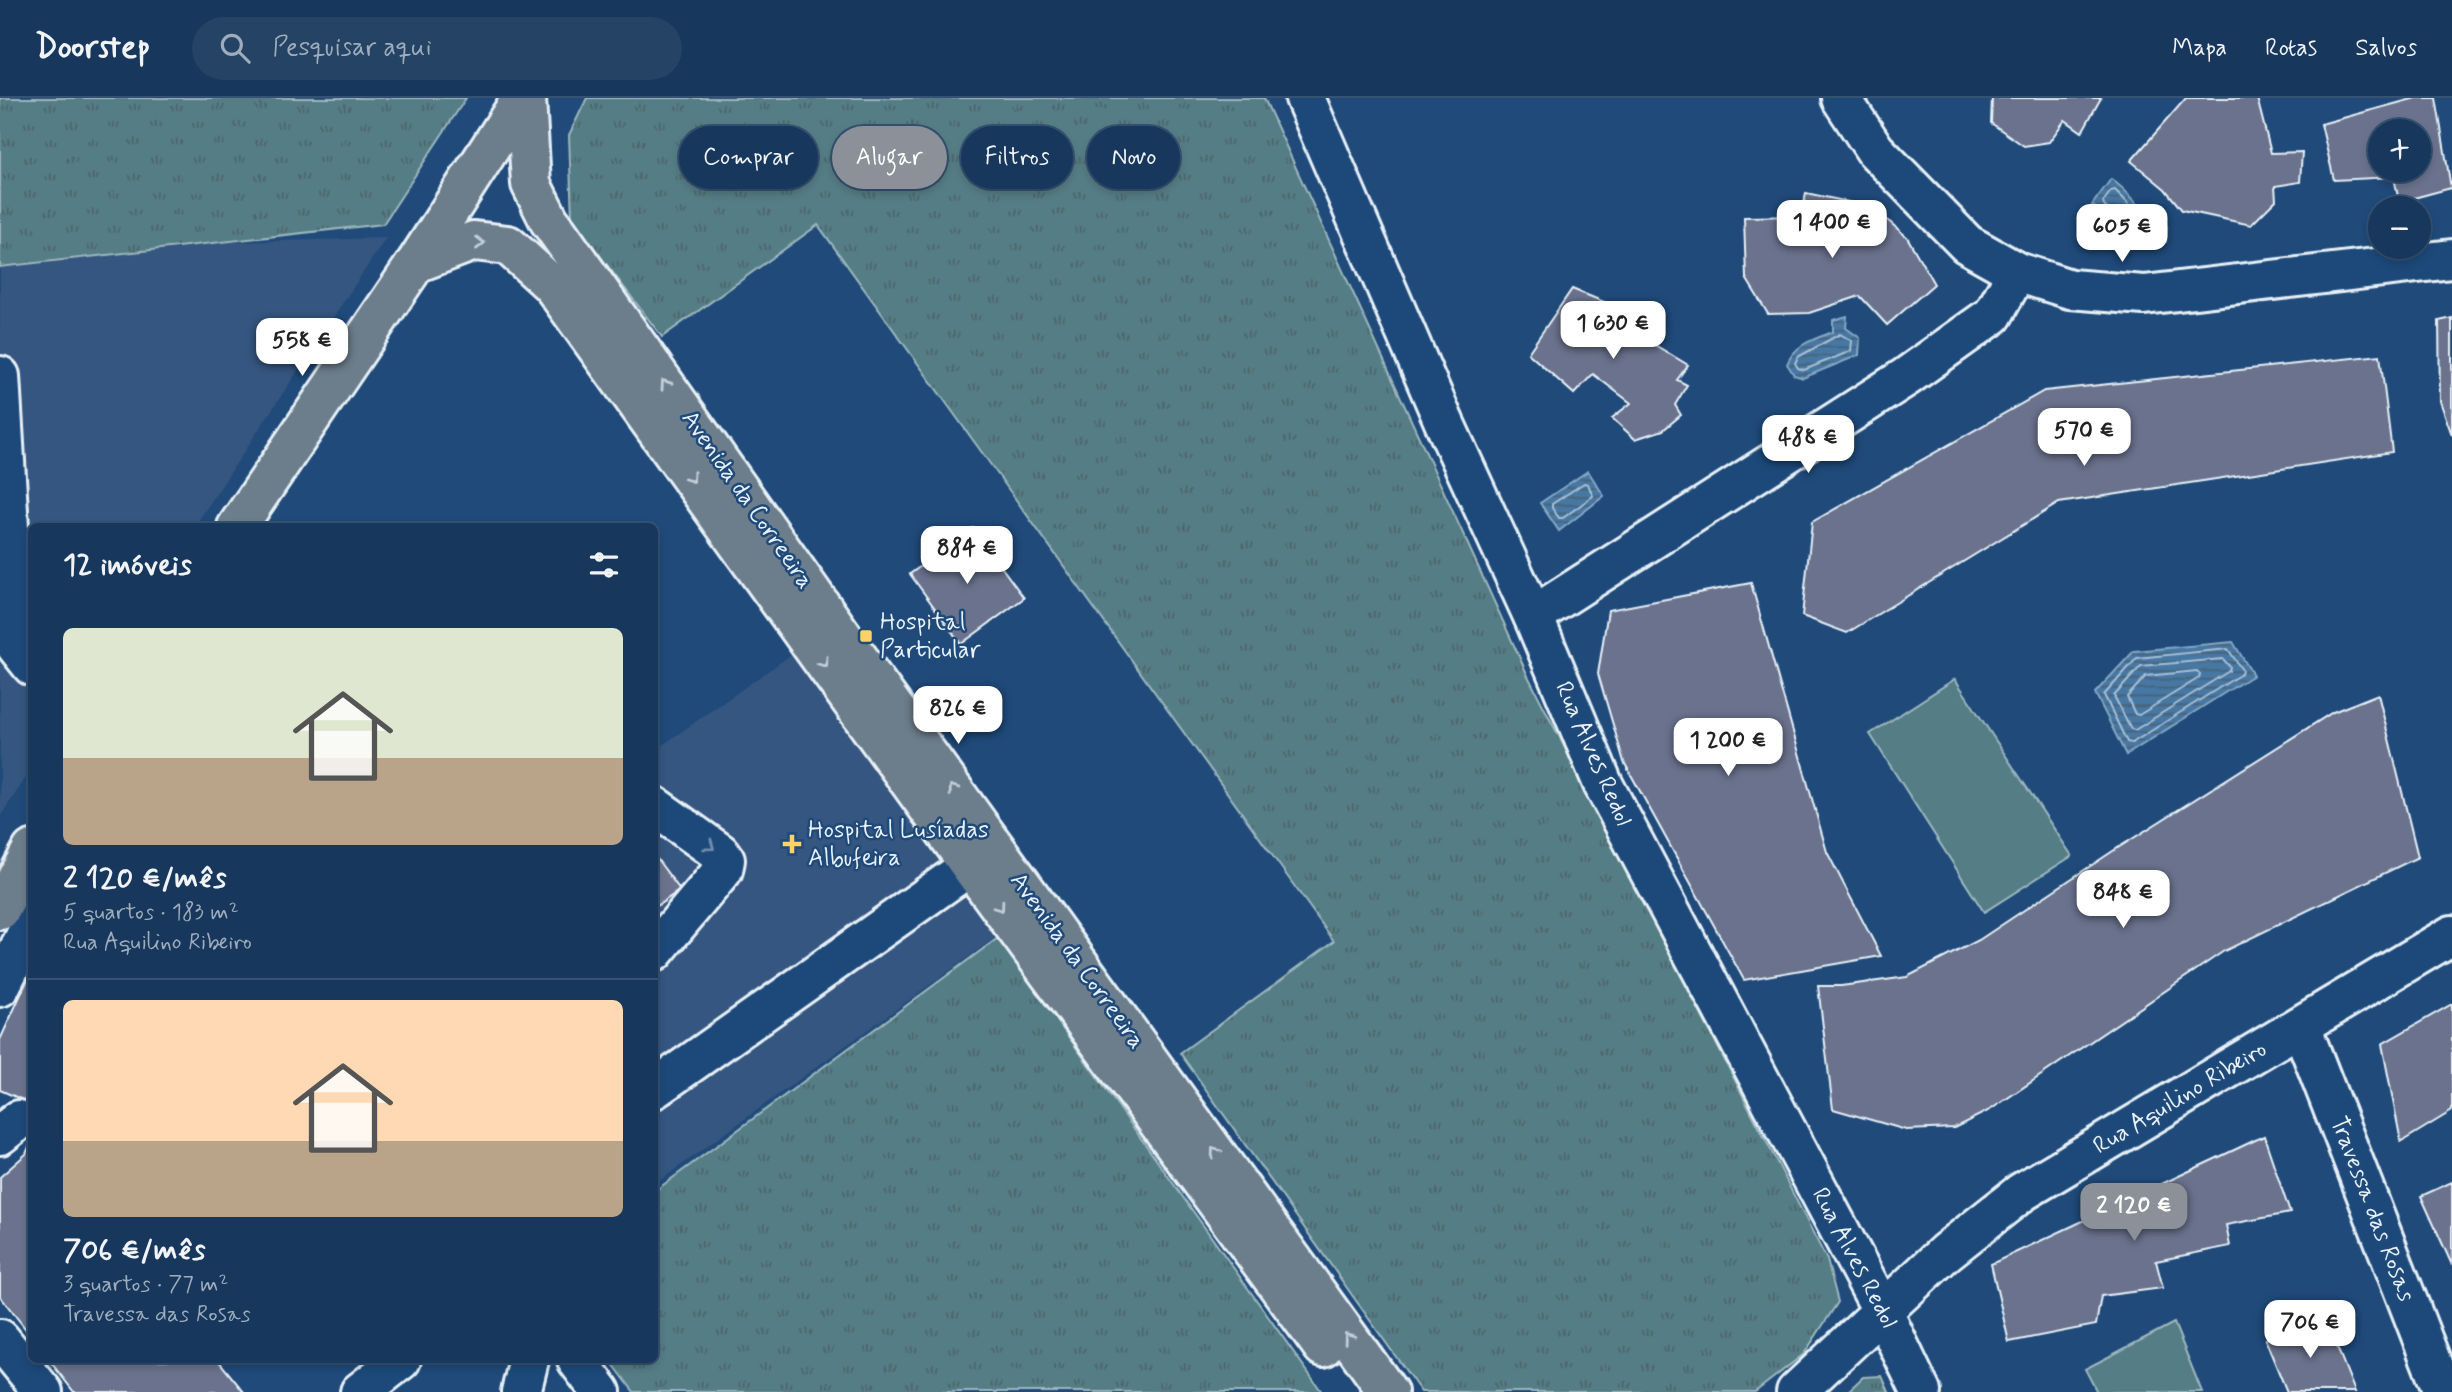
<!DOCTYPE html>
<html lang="pt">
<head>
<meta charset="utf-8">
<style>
  body { margin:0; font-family:Mynerve,sans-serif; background:#244365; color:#f1f3f6; height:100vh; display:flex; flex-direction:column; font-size:26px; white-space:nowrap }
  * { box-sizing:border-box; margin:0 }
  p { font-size:23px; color:#9eacbb }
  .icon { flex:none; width:38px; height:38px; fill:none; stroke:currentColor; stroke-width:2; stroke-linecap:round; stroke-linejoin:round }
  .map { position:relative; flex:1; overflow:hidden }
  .sheet { position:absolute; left:28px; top:425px; width:630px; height:840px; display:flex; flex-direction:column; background:#17385c; border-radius:10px; box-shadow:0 4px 10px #0003,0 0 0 2px #365272 }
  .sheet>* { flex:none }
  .banner { position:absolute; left:679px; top:28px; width:665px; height:63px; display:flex; gap:14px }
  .fabs { position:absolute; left:2368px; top:21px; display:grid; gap:14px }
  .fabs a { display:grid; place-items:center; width:63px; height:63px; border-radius:50%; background:#17385c; box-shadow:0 4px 10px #0003,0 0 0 2px #365272; font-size:35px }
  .price { position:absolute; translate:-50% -60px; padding:0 16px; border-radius:14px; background:#fff; color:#222; font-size:23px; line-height:46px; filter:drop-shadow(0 2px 4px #0008) }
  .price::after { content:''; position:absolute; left:50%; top:42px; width:21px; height:16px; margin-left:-10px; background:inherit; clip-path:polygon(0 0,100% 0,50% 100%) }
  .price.active { background:#8c9099; color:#fff }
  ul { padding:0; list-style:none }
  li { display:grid; align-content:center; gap:14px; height:371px; padding:0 35px }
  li+li { border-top:2px solid #365272 }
  li span { display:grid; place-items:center; height:217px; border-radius:10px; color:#555 }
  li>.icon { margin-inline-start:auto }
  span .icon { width:126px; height:126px; fill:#fffc; stroke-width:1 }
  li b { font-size:30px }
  h2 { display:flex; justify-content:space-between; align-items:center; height:84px; padding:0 35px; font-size:30px }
  .chip { padding:0 24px; border-radius:32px; background:#17385c; box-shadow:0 4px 10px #0003,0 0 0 2px #365272; font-size:24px; line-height:63px }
  .chip.active { background:#8c9099; color:#fff }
  header { display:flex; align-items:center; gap:42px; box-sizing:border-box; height:98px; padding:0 35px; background:#17385c; border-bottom:2px solid #365272 }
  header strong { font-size:33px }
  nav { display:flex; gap:38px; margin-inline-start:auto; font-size:24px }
  .search { width:490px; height:63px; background:#244365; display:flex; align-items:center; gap:18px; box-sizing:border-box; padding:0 24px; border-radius:38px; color:#9eacbb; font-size:26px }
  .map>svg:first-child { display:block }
</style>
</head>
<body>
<header>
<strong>Doorstep</strong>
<div class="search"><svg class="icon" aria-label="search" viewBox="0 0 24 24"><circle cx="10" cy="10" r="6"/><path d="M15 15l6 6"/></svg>Pesquisar aqui</div>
<nav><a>Mapa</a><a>Rotas</a><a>Salvos</a></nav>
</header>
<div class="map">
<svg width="2452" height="1294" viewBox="0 0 2452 1294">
  <defs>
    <pattern id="grass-tufts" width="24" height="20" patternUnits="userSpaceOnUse" patternTransform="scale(1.75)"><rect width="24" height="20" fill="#547d85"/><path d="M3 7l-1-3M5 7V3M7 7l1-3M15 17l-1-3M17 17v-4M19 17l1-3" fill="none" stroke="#4e656a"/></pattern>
    <pattern id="water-rules" width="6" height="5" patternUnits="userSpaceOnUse" patternTransform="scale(1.75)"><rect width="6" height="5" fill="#4677a3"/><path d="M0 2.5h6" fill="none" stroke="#466076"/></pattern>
  </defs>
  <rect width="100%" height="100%" fill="#1f4a7a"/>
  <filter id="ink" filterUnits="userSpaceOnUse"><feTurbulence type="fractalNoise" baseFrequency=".0143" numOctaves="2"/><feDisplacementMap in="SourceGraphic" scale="14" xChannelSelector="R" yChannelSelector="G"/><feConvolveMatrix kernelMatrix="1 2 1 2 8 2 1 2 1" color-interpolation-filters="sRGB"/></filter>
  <g filter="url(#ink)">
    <g fill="#365680">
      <path d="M386 140 194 429H32L31 672 0 719V150Z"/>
      <path d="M792 556 996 839 655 1086 654 653Z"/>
    </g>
    <g fill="url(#grass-tufts)" stroke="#9eb7be" stroke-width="2">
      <path d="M0 0H466L383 126 0 169Z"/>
      <path d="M587 0H1264L1528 578 1827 1162 1838 1204 1804 1256 1755 1294H1421L1180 955 1334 843 818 127 662 239 572 121 569 37Z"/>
      <path d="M998 840 1322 1294H634L610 1262H654L655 1093Z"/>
      <path d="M1882 1278 1889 1294H1847L1863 1279Z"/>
    </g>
    <g fill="#547d85" stroke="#9eb7be" stroke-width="2">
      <path d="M1955 581 2072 758 1984 814 1870 636Z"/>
      <path d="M2174 1225 2202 1294H2097L2085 1271Z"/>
    </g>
    <g fill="url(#water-rules)" stroke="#87a8c5" stroke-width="2">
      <path d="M2111 81C2132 95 2144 119 2167 128L2166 144 2133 142 2092 107Z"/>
      <path d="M1847 218 1846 230 1860 240 1859 257 1803 280 1794 277 1787 266C1795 246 1814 241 1833 234V222Z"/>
      <path d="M1588 373 1604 398 1559 433 1540 405Z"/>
      <path d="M2233 544 2253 577 2126 657 2095 595 2134 553Z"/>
    </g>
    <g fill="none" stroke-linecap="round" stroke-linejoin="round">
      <g stroke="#a7c0d6" stroke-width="2">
        <path d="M2111 93 2115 92 2152 130V135H2136L2104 108 2103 104Z"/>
        <path d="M1840 236 1852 243 1851 253 1804 272 1798 270 1795 265 1798 259Z"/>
        <path d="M1584 385 1588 386 1593 398 1563 420H1559L1552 410V406Z"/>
        <path d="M2228 551 2242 572 2241 576 2132 645 2127 644 2104 597 2137 560Z"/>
        <path d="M2223 561 2230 569 2229 573 2135 632 2131 631 2114 598 2141 568Z"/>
        <path d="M2197 573 2200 576 2199 580 2139 617 2135 616 2127 599 2146 578Z"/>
      </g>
    </g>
    <g fill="#6a728d" stroke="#e8f1f8" stroke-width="2" fill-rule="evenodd">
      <path d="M1992 0H2101L2082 34 2065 22 2049 44 2024 48 1991 25Z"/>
      <path d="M2186 0H2257L2271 55 2302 54 2300 84 2275 88 2276 102 2251 127 2182 112 2165 91 2131 63Z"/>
      <path d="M2416 0H2436L2451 90 2399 104 2394 79 2334 82 2321 26ZM2380 33H2418V72H2380Z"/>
      <path d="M1806 95 1872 109 1907 139 1934 186 1887 227 1860 198 1809 215 1768 216 1746 180 1744 119 1802 118Z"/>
      <path d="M1572 191 1656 225 1645 241 1688 267 1677 282 1687 287 1675 307 1681 317 1663 332 1635 341 1612 320 1631 305 1593 276 1574 296 1528 255Z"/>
      <path d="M2452 220V337L2440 303 2439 223Z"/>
      <path d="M2380 257 2392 354 2059 405 1847 535 1802 518 1812 424 2044 293Z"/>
      <path d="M973 430 1024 500 961 546 910 476Z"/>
      <path d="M1751 485 1827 754 1881 858 1744 882 1624 664 1598 576 1608 512Z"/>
      <path d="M2378 596 2418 759 2224 853 1990 1012 1954 1030 1906 1032 1833 1011 1818 888H1841L1907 879 1979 842 2113 753 2333 614Z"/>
      <path d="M654 757 680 792 654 810Z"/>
      <path d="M32 872V1006L0 992V942Z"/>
      <path d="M2452 906V1013L2401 1044 2382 946Z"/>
      <path d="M2264 1038 2290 1115 2226 1127 2230 1148 2156 1163 2163 1190 2101 1198 2096 1227 2009 1244 1991 1166Z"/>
      <path d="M32 1042V1239L0 1198V1079L26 1056Z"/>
      <path d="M2452 1084V1167L2421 1098Z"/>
      <path d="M2325 1219 2355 1294H2287L2265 1241Z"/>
      <path d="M49 1262H218L244 1294H74Z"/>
    </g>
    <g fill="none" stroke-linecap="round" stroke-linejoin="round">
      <defs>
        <g id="minor">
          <path d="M1305 0 1444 324 1533 518 1603 686 1883 1214 1921 1294"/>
          <path d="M1841 0 1875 52 1967 146 2017 174 2070 191 2144 197 2452 161"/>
          <path d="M0 278 16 548 32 568"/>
          <path d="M1533 518 1906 279 1993 217 2017 174"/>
          <path d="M654 708 720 755 725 762 723 772 654 854"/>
          <path d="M0 889 32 825"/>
          <path d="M2301 928 2443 1294"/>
          <path d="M654 991 970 768"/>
          <path d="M0 1037 19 1022"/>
          <path d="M0 1241 43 1294"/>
          <path d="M577 1262 601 1294"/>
          <path d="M360 1294 401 1262"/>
          <path d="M521 1294 529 1262"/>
          <path d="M1796 1294 1946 1154 2022 1094 2452 837"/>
        </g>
        <g id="major">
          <path d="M526 0 531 86 549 122 848 546 1388 1294"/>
          <path d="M416 165 474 143 508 147 552 187 970 768 1323 1249"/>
          <path d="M237 429 416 165 522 0"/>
          <path d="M0 812 32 752"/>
        </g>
      </defs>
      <use href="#minor" stroke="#e8f1f8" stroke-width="44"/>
      <use href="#major" stroke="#e8f1f8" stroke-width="44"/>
      <use href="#minor" stroke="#1f4a7a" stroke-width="38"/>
      <use href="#major" stroke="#6c7d8b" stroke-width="38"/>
    </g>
    <defs><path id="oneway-chevron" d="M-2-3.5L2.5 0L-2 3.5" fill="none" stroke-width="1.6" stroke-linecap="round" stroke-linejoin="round" transform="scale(1.75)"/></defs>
    <g stroke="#c3ced7">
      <use href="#oneway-chevron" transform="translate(480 145)"/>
      <use href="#oneway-chevron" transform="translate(665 286) rotate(-125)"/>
      <use href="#oneway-chevron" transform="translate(691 380) rotate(54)"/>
      <use href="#oneway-chevron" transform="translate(824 565) rotate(54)"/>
      <use href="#oneway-chevron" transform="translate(953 691) rotate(-126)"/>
      <use href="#oneway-chevron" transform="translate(1000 809) rotate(54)"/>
      <use href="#oneway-chevron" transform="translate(1215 1054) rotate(-126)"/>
      <use href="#oneway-chevron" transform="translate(1348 1239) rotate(-126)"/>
    </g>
    <use stroke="#6f8dac" href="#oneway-chevron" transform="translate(710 748) rotate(36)"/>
  </g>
  <g fill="#ffd166" stroke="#1f4a7a" stroke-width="2.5">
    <rect x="859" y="531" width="14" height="14" rx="3.5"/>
    <path d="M788.5 735.5h7v7h7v7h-7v7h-7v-7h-7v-7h7z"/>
  </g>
  <g text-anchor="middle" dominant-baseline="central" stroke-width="5" stroke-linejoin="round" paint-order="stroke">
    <g font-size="24" fill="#e8f1f8" stroke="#1f4a7a">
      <text transform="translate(747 402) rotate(55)">Avenida da Correeira</text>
      <text transform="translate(1593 656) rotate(66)">Rua Alves Redol</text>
      <text transform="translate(1077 863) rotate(54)">Avenida da Correeira</text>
      <text transform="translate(2180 1000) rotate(-31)">Rua Aquilino Ribeiro</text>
      <text transform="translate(2372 1111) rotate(69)">Travessa das Rosas</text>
      <text transform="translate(1854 1160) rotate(62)">Rua Alves Redol</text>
    </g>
    <g font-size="24" fill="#e8f1f8" stroke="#1f4a7a" text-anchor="start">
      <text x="880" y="524">Hospital<tspan x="880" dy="28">Particular</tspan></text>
      <text x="808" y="732">Hospital Lusíadas<tspan x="808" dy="28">Albufeira</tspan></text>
    </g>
  </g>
</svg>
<div class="fabs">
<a>+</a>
<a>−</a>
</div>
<b class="price" style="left:1832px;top:162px">1 400 €</b>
<b class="price" style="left:2122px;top:166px">605 €</b>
<b class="price" style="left:1613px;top:263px">1 630 €</b>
<b class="price" style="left:302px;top:280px">558 €</b>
<b class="price" style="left:2084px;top:370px">570 €</b>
<b class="price" style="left:1808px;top:377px">488 €</b>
<b class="price" style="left:967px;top:488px">884 €</b>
<b class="price" style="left:958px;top:648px">826 €</b>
<b class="price" style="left:1728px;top:680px">1 200 €</b>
<b class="price" style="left:2123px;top:832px">848 €</b>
<b class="price active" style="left:2134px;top:1145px">2 120 €</b>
<b class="price" style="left:2310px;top:1262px">706 €</b>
<div class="banner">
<a class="chip">Comprar</a>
<a class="chip active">Alugar</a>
<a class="chip">Filtros</a>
<a class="chip">Novo</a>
</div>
<section class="sheet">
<h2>12 imóveis<svg class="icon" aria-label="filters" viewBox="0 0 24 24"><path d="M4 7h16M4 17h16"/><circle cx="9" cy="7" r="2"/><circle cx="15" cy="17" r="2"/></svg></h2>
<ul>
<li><span style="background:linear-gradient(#dfe7d0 60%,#b9a48a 0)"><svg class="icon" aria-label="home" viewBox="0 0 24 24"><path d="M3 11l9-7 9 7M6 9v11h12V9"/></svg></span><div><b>2 120 €/mês</b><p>5 quartos · 183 m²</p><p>Rua Aquilino Ribeiro</p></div></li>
<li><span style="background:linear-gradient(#ffd9b3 65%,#b9a48a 0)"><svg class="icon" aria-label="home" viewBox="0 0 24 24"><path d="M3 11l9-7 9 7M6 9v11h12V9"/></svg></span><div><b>706 €/mês</b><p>3 quartos · 77 m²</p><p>Travessa das Rosas</p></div></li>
</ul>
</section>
</div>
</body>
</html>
